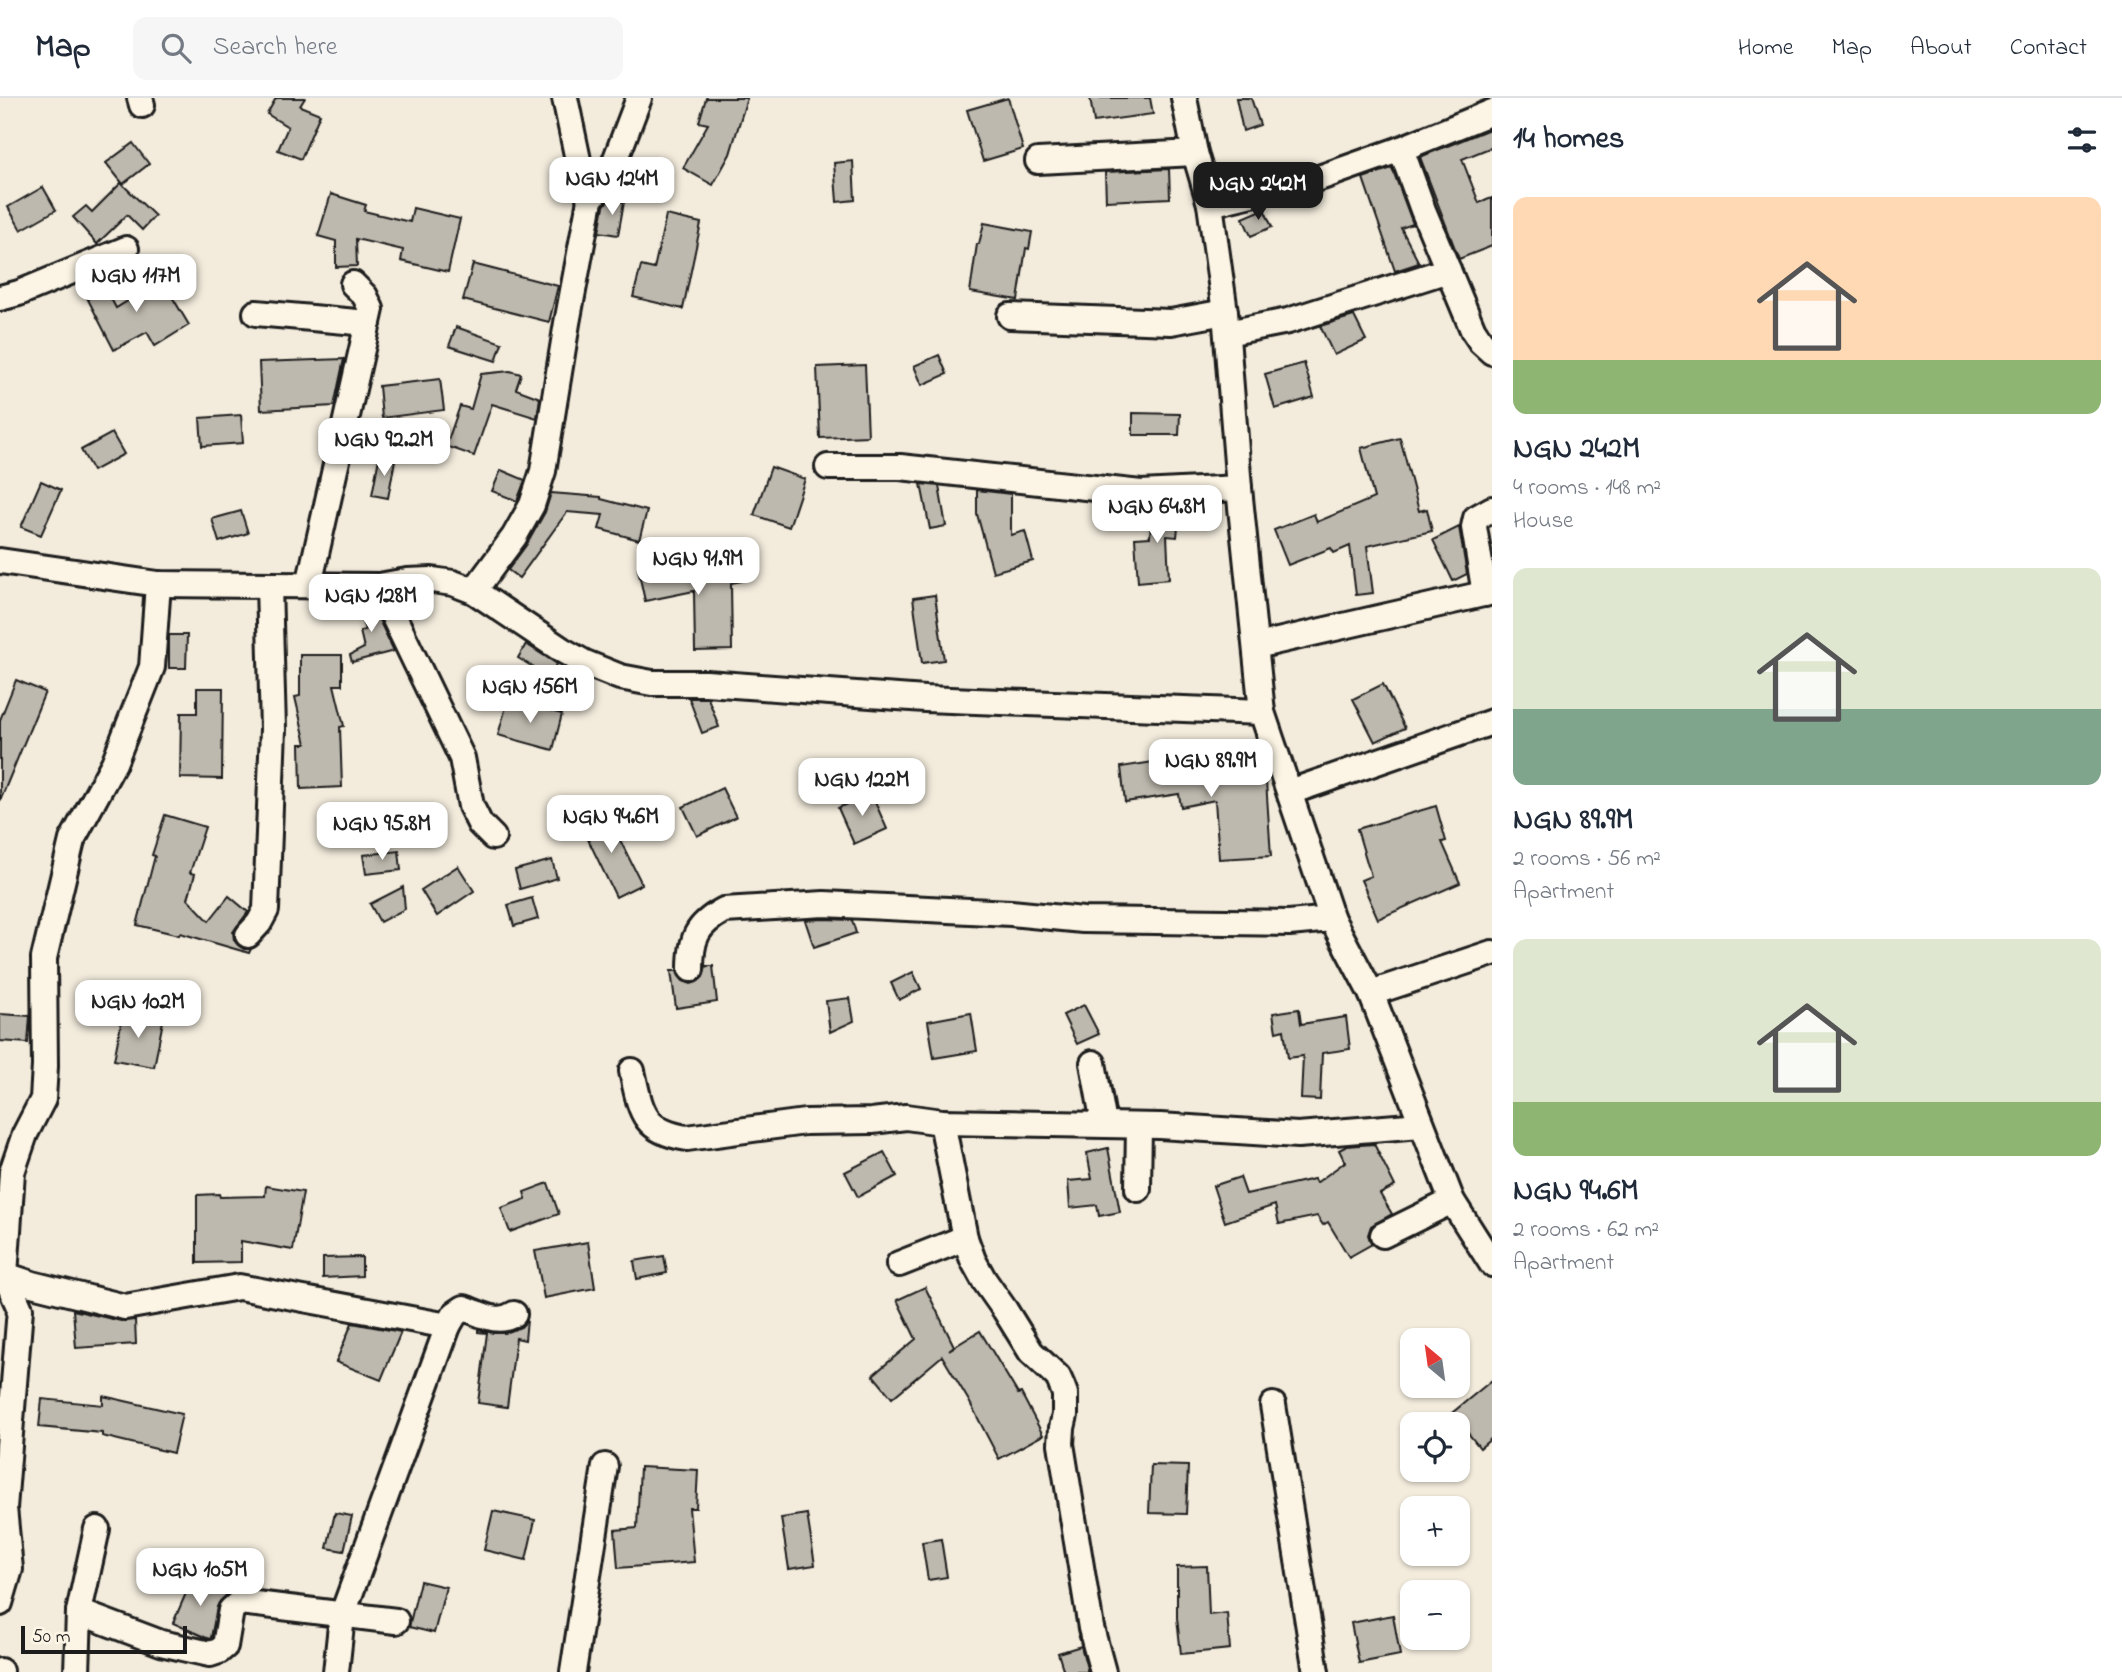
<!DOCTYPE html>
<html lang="en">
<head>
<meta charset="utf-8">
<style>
  body { margin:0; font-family:"Indie Flower",sans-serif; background:#f6f6f7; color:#1f2937; height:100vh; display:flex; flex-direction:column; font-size:26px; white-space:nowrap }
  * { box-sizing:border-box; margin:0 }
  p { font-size:23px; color:#747a83 }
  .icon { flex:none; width:38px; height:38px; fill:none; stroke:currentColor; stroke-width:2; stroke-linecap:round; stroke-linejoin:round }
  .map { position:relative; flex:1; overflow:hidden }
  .sheet { display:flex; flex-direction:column; background:#fff; width:630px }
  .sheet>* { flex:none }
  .needle { width:46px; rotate:331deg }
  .fabs { position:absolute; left:1400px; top:1230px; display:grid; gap:14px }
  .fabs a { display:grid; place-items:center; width:70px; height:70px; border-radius:14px; background:#fff; box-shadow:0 2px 5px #0004; font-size:35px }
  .scale { position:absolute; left:21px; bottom:18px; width:166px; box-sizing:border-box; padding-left:7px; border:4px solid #1c1c1c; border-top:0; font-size:19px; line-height:24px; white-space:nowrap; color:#1c1c1c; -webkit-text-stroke:5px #fcf5e5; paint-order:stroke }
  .price { position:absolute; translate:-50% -60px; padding:0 16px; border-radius:14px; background:#fff; color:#222; font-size:23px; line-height:46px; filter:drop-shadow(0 2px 4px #0008) }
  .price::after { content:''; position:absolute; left:50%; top:42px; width:21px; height:16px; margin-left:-10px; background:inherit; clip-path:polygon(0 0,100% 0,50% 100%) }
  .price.on { background:#1c1c1c; color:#fff }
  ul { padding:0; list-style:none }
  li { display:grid; align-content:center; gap:14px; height:371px; padding:0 21px }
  li span { display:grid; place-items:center; height:217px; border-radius:14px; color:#555 }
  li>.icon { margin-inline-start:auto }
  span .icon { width:126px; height:126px; fill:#fffc; stroke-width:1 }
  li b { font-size:30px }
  h2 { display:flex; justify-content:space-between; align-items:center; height:84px; padding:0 21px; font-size:30px }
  header { display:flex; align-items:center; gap:42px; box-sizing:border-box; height:98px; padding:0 35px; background:#fff; border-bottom:2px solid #e0e1e3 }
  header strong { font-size:33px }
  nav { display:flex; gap:38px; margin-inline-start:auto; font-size:24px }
  .search { width:490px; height:63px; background:#f6f6f7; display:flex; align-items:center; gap:18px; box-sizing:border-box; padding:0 24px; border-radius:14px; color:#747a83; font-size:26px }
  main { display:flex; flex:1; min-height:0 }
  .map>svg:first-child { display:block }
</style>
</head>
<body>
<header>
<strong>Map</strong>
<div class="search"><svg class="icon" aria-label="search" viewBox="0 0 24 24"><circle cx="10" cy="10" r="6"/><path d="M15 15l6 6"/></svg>Search here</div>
<nav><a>Home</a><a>Map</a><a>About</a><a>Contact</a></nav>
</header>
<main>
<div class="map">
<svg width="1492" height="1574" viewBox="0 0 1492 1574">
  <rect width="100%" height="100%" fill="#f3ecdd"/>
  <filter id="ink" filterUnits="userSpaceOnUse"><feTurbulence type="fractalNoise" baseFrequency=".0143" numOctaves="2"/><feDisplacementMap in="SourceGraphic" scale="14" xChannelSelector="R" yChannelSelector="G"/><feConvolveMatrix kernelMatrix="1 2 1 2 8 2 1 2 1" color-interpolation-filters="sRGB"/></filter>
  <g filter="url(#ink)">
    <g fill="#beb9ae" stroke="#1c1c1c" stroke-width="2">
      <path d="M276 0H305L300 8 320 16 301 61 278 52 288 29 267 16Z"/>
      <path d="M706 0H747L730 56 713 87 683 70 708 26 699 24Z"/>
      <path d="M1008 0 1023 51 983 63 967 12Z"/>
      <path d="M1090 0H1150L1153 16 1094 24Z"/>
      <path d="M1236 0H1251L1260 27 1243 33Z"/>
      <path d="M1492 30V49L1462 61 1479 105 1492 100V148L1459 161 1420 59Z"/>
      <path d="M133 45 149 66 123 86 106 65Z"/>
      <path d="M853 63 855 102 837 104 834 65Z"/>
      <path d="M1392 70 1413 126 1401 130 1419 165 1395 173 1363 80Z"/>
      <path d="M1169 71 1170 100 1106 103 1105 74Z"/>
      <path d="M121 85 155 118 142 132 127 117 97 146 73 119 86 108 92 114Z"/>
      <path d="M43 89 56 112 21 132 8 109Z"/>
      <path d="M331 96 366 107 364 113 410 124 413 110 460 121 448 174 401 163 403 152 356 141 357 168 336 169V143L318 138Z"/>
      <path d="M609 101 624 104 618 137 599 134 604 108Z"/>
      <path d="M1264 111 1272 129 1251 138 1243 120Z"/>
      <path d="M666 117 701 125 683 211 633 199 641 168 654 171Z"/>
      <path d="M984 125 1032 134 1029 151 1026 150 1018 202 970 194 977 146H979Z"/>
      <path d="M473 166 558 188 549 224 463 202Z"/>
      <path d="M99 178 116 210 162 182 189 227 155 248 147 234 114 252 80 186Z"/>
      <path d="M1354 218 1366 242 1334 257 1320 228Z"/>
      <path d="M456 229 502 245 496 263 449 248Z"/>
      <path d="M939 257 947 276 922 287 914 268Z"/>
      <path d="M344 261 334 308 261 312 259 264Z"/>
      <path d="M1304 265 1314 299 1275 311 1265 276Z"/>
      <path d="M865 267 868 338 820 340 817 269Z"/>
      <path d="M510 273 521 276 516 291 540 300 537 320 492 306 474 358 446 348 460 308 471 311 481 276Z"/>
      <path d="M440 281 444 312 382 320 379 288Z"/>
      <path d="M1133 315 1180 316 1179 337H1133Z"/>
      <path d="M241 317 243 345 202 348 200 320Z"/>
      <path d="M112 335 124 356 93 373 81 352Z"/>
      <path d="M1400 340 1419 413 1427 411 1432 433 1367 448 1373 495 1356 497 1350 448 1334 455 1331 450 1288 467 1274 432 1314 416 1317 424 1374 400 1361 350Z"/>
      <path d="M379 360 395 362 388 400 372 397Z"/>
      <path d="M771 369 805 381 789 429 754 417Z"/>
      <path d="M501 372 525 382 517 403 492 393Z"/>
      <path d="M41 383 61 392 41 437 21 429Z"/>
      <path d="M921 386 939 388 946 428 930 431Z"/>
      <path d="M977 392 1011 396V437L1025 433 1033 463 993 474 977 416Z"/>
      <path d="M551 395 601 399V401L647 413 639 442 599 431 603 417 567 414 519 480 508 472 527 446 545 414Z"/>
      <path d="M1180 408 1177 439 1167 438 1169 481 1138 484 1135 440 1150 439 1152 409Z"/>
      <path d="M241 413 248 435 219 444 212 421Z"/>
      <path d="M1459 429 1467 476 1453 483 1433 442Z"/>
      <path d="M685 461 687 471 739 463 742 483 731 485 732 552 695 553 694 493 645 503 638 471Z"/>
      <path d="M935 497 944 562 922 565 913 500Z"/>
      <path d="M355 503H370L394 553 352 564 350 557 364 550 360 533 365 532Z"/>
      <path d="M169 537H187L186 570H169Z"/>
      <path d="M526 546 557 566 550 579 518 560Z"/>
      <path d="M300 557H342V587H334L344 628 340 629 342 689 301 691 300 646H306L295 599 300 598Z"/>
      <path d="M483 578 506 581 503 598 481 595Z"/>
      <path d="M16 582 45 594 0 703V622Z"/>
      <path d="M1383 586 1405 630 1375 644 1353 601Z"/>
      <path d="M197 590H223L222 681 180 680 181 615H197Z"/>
      <path d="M689 600H708L719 629 702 635Z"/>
      <path d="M508 602 562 616 553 652 498 637Z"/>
      <path d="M1205 656 1209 674 1265 668 1271 758 1219 761 1215 702 1181 709 1179 696 1125 704 1121 669Z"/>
      <path d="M722 690 736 719 697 738 683 709Z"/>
      <path d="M871 695 887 731 854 746 838 710Z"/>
      <path d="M1436 708 1446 743 1442 744 1460 785 1378 821 1361 782 1371 778 1357 731Z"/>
      <path d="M606 714 642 786 616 799 581 727Z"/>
      <path d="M165 717 205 729 190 775 195 776 188 801 209 823 229 798 248 814 233 834 234 842 238 847 244 851H251L249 855 180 835 179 837 137 827 155 758 152 757Z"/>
      <path d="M399 753 401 772 366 776 363 757Z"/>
      <path d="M552 762 557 780 520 791 515 772Z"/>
      <path d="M458 768 474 793 437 818 421 792Z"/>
      <path d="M403 789 405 811 380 824 370 806Z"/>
      <path d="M532 800 538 821 514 828 508 807Z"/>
      <path d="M824 821 852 822 856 835 814 849 805 822Z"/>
      <path d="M706 868H713L717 904 676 910 671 873H677L683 883 691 886 697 884 703 879Z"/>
      <path d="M913 874 921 891 899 902 891 885Z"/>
      <path d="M850 900 854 923 830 934 826 903Z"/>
      <path d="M1084 907 1099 936 1077 946 1063 917Z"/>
      <path d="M1299 911 1301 926 1346 919 1350 951 1322 955 1320 1002 1301 1001 1303 958 1288 960 1284 932 1276 934 1273 915Z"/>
      <path d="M971 915 977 953 934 960 928 923Z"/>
      <path d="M0 916 30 918 28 945 0 943Z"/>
      <path d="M123 916 163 923 154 969 114 962Z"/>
      <path d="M1374 1046 1395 1088 1380 1096 1392 1116 1371 1128 1368 1137 1372 1146 1349 1159 1328 1124 1323 1127 1317 1118 1279 1126 1275 1107 1225 1124 1213 1088 1240 1079 1246 1096 1314 1081 1316 1085 1345 1064 1339 1052 1347 1048Z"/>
      <path d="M1108 1050 1120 1114 1099 1118 1097 1107 1070 1110 1068 1083 1092 1081 1087 1055Z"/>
      <path d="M884 1054 897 1078 858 1099 845 1074Z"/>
      <path d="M548 1085 559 1116 510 1134 501 1110 526 1101 524 1094Z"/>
      <path d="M266 1088 303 1094 293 1152 241 1143V1164L197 1165V1097L219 1096 220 1099 265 1098Z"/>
      <path d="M588 1144 595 1190 544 1200 535 1153Z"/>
      <path d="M664 1158 667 1175 637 1181 634 1163Z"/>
      <path d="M362 1159V1178L323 1180V1160Z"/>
      <path d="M925 1189 954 1248 949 1252 980 1233 1018 1296 1021 1295 1043 1337 999 1361 969 1303 942 1258 892 1300 873 1277 916 1241 897 1202Z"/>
      <path d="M73 1212 121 1223 135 1222 136 1246 76 1250Z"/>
      <path d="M527 1222 525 1242 516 1240 507 1309 478 1305 487 1235 478 1234V1231L493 1235H505L521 1229Z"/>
      <path d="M352 1225 401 1234 381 1282 336 1264Z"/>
      <path d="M1492 1282V1340L1480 1350 1452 1315Z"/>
      <path d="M103 1298 182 1316 173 1355 102 1338V1335L39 1329 42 1301 103 1307Z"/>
      <path d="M1151 1367 1188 1368 1186 1416 1149 1415Z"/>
      <path d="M640 1369 698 1372 696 1410H689L694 1464 618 1470 615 1432 637 1430Z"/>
      <path d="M493 1413 535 1422 526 1462 484 1452Z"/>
      <path d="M335 1415 352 1418 344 1453 327 1450Z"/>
      <path d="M807 1416 815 1467 789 1471 781 1420Z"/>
      <path d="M941 1441 947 1479 928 1482 922 1444Z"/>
      <path d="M1207 1468 1209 1517 1227 1515 1230 1551 1181 1556 1177 1520V1469Z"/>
      <path d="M193 1479 228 1495 217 1509 211 1540 209 1541 173 1525Z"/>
      <path d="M420 1483 446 1489 434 1535 409 1529Z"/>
      <path d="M1393 1517 1400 1557 1359 1565 1351 1525Z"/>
      <path d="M1081 1548 1088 1574H1064L1058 1555Z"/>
    </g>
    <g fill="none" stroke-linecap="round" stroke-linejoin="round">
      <defs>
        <g id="minor">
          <path d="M140 0 142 7"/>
          <path d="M565 0 578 62 590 102"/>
          <path d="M1184 0 1195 55 1210 106 1225 214 1239 390 1262 614 1332 821 1371 895 1452 1103 1492 1166"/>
          <path d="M1401 51 1423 112 1473 232 1481 244 1492 254"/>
          <path d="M1038 63 1195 55"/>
          <path d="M1210 106 1322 79 1401 51 1492 14"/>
          <path d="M0 200 19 195 126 151"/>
          <path d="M256 215 368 225"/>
          <path d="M1010 218 1171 224 1225 214"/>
          <path d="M1227 235 1288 223 1448 172"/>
          <path d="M828 369H900L1141 395 1239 390"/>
          <path d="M0 463 158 486 379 488 407 483 432 482 453 485 474 493 562 552 585 565 620 579 652 585H706L925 601 1262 614"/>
          <path d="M309 487 371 211 365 198 353 186"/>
          <path d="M379 488 462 660 471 708 480 726 493 739"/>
          <path d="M474 493 514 439 532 407 543 373 567 225 590 102 612 71 639 0"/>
          <path d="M1485 496 1474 429 1476 420 1492 411"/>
          <path d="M1256 548 1492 494"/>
          <path d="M1290 694 1492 624"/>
          <path d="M248 837 259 825 266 812 273 631 269 488"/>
          <path d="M691 871C691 841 696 827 724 812L824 806 1011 815 1083 822 1289 825 1332 821"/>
          <path d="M1371 895 1492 855"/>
          <path d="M1093 965 1104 1026"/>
          <path d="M632 973C641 1013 642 1033 687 1040L805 1024 872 1023 906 1019 942 1024 1160 1028 1298 1037 1421 1027"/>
          <path d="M942 1024 965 1140 973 1162 984 1182 1005 1212 1031 1254 1058 1279 1062 1288 1065 1296V1317L1062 1330 1061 1346 1091 1530 1103 1574"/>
          <path d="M1138 1091 1139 1028"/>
          <path d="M1383 1137 1452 1103"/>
          <path d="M899 1166 965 1140"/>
          <path d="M5 1177 32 1186 125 1209 239 1189 448 1228"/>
          <path d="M1273 1307 1316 1574"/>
          <path d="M0 1505 10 1471 4 1410 20 1211 5 1177 12 1074 25 1036 43 1001 45 968 44 860 72 742 114 665 152 569 158 486"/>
          <path d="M79 1514 161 1545 210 1556 219 1553 225 1548 231 1512 240 1504 396 1523"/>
          <path d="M0 1573V1574"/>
          <path d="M77 1574 79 1514 97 1431"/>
          <path d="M336 1574 342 1518 448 1228 455 1216 464 1210C481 1216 498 1227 514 1216"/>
          <path d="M573 1574 605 1368"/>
        </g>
      </defs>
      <use href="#minor" stroke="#1c1c1c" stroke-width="30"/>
      <use href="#minor" stroke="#fcf5e5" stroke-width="24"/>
    </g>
  </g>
</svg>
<div class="fabs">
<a><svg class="needle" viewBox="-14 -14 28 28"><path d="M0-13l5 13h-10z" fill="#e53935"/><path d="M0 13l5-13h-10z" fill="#747a83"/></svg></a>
<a><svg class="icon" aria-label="locate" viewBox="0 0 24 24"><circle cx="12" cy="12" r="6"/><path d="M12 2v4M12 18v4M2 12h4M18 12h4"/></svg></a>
<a>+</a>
<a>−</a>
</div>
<div class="scale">50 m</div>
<b class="price" style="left:612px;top:119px">NGN 124M</b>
<b class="price on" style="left:1258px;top:124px">NGN 242M</b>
<b class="price" style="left:136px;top:216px">NGN 117M</b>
<b class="price" style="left:384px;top:380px">NGN 92.2M</b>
<b class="price" style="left:1157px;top:447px">NGN 64.8M</b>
<b class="price" style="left:698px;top:499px">NGN 91.9M</b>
<b class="price" style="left:371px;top:536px">NGN 128M</b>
<b class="price" style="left:530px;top:627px">NGN 156M</b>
<b class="price" style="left:1211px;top:701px">NGN 89.9M</b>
<b class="price" style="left:862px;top:720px">NGN 122M</b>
<b class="price" style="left:611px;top:757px">NGN 94.6M</b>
<b class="price" style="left:382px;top:764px">NGN 95.8M</b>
<b class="price" style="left:138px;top:942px">NGN 102M</b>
<b class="price" style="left:200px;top:1510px">NGN 105M</b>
</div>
<section class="sheet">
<h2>14 homes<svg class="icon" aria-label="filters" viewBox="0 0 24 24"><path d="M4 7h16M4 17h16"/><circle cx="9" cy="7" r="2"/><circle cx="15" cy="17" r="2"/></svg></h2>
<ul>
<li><span style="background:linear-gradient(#ffd9b3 75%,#8fb573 0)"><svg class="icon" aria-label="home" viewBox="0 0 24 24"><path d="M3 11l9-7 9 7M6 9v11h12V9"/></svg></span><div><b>NGN 242M</b><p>4 rooms · 148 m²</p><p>House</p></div></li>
<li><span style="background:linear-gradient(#dfe7d0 65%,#7fa58c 0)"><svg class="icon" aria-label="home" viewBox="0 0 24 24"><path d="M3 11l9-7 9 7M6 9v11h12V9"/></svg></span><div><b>NGN 89.9M</b><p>2 rooms · 56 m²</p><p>Apartment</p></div></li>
<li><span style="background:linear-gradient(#dfe7d0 75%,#8fb573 0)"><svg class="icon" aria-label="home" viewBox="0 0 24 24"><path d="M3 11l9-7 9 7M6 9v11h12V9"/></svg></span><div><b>NGN 94.6M</b><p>2 rooms · 62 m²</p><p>Apartment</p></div></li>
</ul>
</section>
</main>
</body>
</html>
